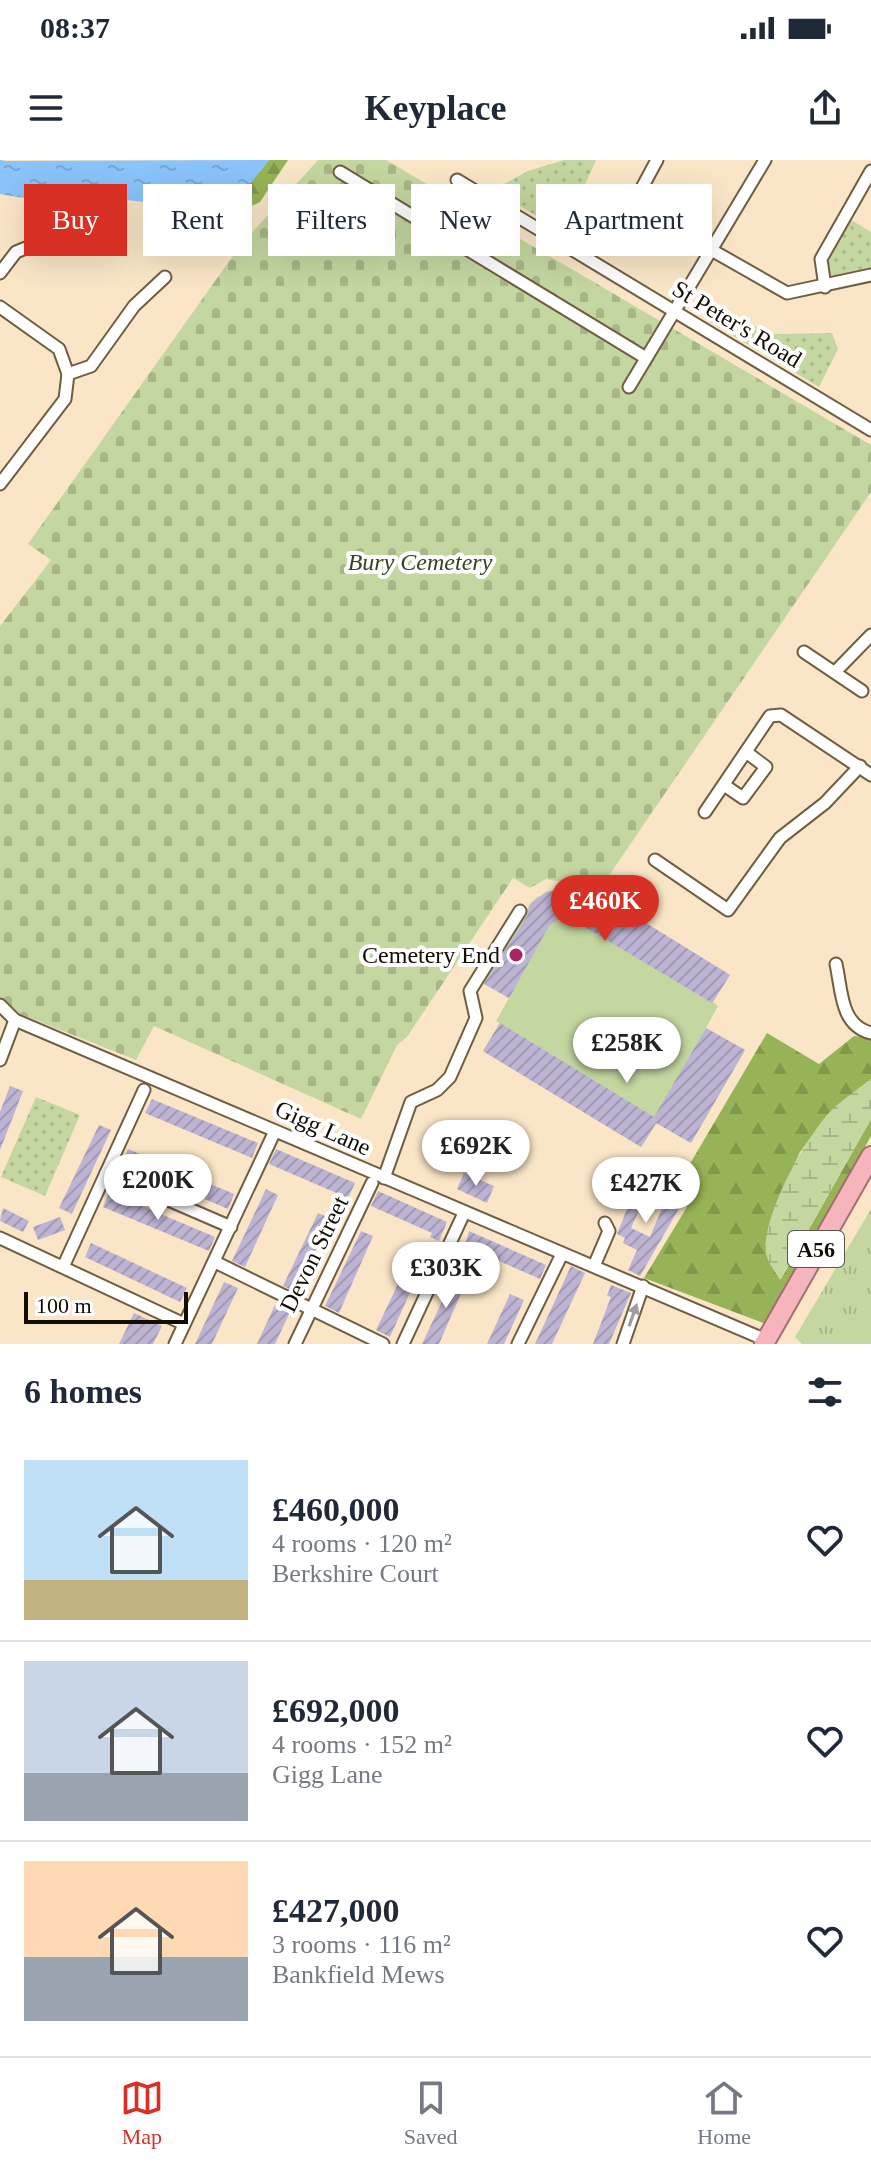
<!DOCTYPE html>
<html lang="en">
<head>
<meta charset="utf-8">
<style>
  body { margin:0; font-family:"Times New Roman",serif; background:#f2f2f3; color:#1f2937; height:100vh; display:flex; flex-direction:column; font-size:30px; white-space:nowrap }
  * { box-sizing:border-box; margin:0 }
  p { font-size:26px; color:#747a83 }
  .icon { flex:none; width:44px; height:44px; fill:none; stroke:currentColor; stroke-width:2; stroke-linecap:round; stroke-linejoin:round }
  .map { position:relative; height:1184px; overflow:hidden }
  .panel { display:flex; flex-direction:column; background:#fff; flex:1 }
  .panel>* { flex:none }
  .hud { position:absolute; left:24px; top:24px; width:824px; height:72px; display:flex; gap:16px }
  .scale { position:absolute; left:24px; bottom:20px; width:164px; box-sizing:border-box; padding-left:8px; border:4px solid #130c03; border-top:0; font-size:22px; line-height:28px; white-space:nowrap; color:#130c03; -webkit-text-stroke:6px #fff; paint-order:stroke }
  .price { position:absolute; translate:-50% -68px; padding:0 18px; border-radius:28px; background:#fff; color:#222; font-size:26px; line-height:52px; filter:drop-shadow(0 2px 4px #0008) }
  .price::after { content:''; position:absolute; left:50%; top:48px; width:24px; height:18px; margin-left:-12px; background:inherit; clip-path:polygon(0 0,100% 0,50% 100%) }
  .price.active { background:#d93025; color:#fff }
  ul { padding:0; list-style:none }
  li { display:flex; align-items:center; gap:24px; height:200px; padding:0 24px }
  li+li { border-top:2px solid #e0e1e3 }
  li span { display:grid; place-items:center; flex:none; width:224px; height:160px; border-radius:0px; color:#555 }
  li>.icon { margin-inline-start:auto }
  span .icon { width:96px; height:96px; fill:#fffc; stroke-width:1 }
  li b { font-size:34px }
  h2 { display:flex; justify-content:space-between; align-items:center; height:96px; padding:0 24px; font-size:34px }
  .pill { padding:0 28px; border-radius:0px; background:#fff; box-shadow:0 8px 32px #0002; font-size:28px; line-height:72px }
  .pill.active { background:#d93025; color:#fff }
  .status { display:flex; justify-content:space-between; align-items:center; height:56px; padding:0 40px; background:#fff; direction:ltr }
  .status svg { height:22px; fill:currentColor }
  header { display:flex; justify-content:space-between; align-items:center; height:104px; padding:0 24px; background:#fff; font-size:36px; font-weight:700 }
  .dock { display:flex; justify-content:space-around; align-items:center; height:112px; border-top:2px solid #e0e1e3; background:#fff; font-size:22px; color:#747a83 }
  .dock a { display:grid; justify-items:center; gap:4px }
  .dock .active { color:#d93025 }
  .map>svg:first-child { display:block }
</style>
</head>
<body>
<div class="status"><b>08:37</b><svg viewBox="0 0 49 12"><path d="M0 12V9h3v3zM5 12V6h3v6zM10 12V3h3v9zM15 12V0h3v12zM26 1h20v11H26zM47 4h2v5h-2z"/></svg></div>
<header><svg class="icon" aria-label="menu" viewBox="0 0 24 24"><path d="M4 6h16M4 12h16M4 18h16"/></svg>Keyplace<svg class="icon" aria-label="share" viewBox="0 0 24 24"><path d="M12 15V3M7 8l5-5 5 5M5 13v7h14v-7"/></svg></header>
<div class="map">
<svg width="871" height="1184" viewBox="0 0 871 1184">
  <defs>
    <pattern id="grass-dots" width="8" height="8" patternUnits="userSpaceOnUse" patternTransform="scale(2)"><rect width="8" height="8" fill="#c4d7a1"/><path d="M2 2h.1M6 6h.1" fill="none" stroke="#a8b789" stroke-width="1.8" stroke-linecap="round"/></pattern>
    <pattern id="forest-firs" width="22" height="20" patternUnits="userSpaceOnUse" patternTransform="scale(2)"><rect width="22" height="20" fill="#97b357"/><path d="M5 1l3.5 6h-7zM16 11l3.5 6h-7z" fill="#81994a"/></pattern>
    <pattern id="wetland-marsh" width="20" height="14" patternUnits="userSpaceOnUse" patternTransform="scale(2)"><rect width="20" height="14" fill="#c4d7a1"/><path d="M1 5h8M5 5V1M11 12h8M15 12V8" fill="none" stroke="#a8b789"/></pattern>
    <pattern id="cemetery-stones" width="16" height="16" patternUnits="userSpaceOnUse" patternTransform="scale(2)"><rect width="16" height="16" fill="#c4d7a1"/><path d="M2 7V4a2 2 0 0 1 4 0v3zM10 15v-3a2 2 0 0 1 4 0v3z" fill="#a8b789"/></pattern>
    <pattern id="park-tufts" width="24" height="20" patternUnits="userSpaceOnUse" patternTransform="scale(2)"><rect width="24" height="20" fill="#c4d7a1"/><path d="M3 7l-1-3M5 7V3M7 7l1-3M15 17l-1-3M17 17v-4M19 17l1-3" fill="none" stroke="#a8b789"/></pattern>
    <pattern id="water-ripples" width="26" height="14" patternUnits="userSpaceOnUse" patternTransform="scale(2)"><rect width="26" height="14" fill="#8ac4fb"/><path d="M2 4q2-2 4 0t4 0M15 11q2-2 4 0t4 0" fill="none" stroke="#76a7d6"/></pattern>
    <pattern id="building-hatch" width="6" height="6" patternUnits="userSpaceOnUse" patternTransform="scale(2)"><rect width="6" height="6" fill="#bdb3d3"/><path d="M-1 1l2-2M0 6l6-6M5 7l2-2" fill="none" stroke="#a299b4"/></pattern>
  </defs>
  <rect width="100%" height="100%" fill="#fae6c7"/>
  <g fill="url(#grass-dots)">
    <path d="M564 0H596L564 72 501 35 504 24 528 11Z"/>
    <path d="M848 58 871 72V110L830 120 824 99Z"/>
    <path d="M705 159 738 160 775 174 832 173 838 189 819 227Z"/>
    <path d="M36 937 80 955 45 1036 1 1017Z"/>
  </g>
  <g fill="url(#forest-firs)">
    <path d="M269 0H288L260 42 225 59 207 40C237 35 251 23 269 0Z"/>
    <path d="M767 873 819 904 854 876 871 878V919L830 952 800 992 786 1023 773 1056 781 1119 871 959V976L766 1164 644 1118 687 1047 671 1036Z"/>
  </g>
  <path fill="url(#wetland-marsh)" d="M871 919V959L780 1120C776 1113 767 1101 766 1093 762 1056 804 981 828 954 840 941 857 930 871 919Z"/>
  <path fill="url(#cemetery-stones)" d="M318 0H386L871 285V332L599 730 546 719 530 728 513 718 407 877 397 885 361 959 154 866 136 900 15 852 0 837V466L51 400 28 384 240 86Z"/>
  <path fill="url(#park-tufts)" d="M871 1049V1184H802L795 1177Z"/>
  <g fill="#c4d7a1">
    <path d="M564 728 597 737 599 734 730 815 713 842 718 846 706 868 745 890 691 983 657 963 641 987 483 891 500 863 496 861 509 838 483 823 530 744 537 737Z"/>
    <path d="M871 1134V1184H845L843 1183Z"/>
  </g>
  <path fill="url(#water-ripples)" d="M0 0 6 1 269 0 251 23 228 36 173 45 89 36 46 42 0 34Z"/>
  <g fill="url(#building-hatch)" fill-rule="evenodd">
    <path d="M564 728 597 738 599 734 730 815 712 843 570 758 558 759 549 766 509 838 484 824 527 756 530 744 546 732Z"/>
    <path d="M500 863 654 957 706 868 745 890 691 983 656 963 641 987 483 891Z"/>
    <path d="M10 926 23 931 0 990V952Z"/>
    <path d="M152 939 258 983 252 998 145 953Z"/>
    <path d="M99 965 111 970 72 1054 59 1048Z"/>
    <path d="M128 989 234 1034 228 1049 122 1004Z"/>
    <path d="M276 989 355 1023 348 1038 269 1004Z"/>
    <path d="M464 1013 494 1026 487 1043 457 1029Z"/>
    <path d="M637 1024 681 1045 640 1116 628 1110 637 1090 623 1083 625 1078 617 1074ZM644 1040 662 1048 650 1077 631 1068Z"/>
    <path d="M266 1029 278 1035 245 1107 232 1101Z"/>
    <path d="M378 1031 447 1062 439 1081 430 1077 432 1073 371 1046Z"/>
    <path d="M109 1032 215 1077 209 1091 103 1047Z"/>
    <path d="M3 1048 29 1061 23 1072 0 1061Z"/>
    <path d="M318 1053 330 1058 297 1133 283 1126Z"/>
    <path d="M60 1057 65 1070 38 1080 33 1067Z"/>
    <path d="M361 1071 373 1076 339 1153 325 1146Z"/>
    <path d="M469 1071 546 1105 540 1119 474 1090 471 1097 463 1093Z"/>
    <path d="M91 1083 187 1128 180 1142 85 1097Z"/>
    <path d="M413 1093 425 1099 390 1177 376 1170Z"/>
    <path d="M571 1106 585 1113 552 1184H535Z"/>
    <path d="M456 1112 468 1117 439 1184H422Z"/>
    <path d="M224 1122 238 1128 212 1184H195Z"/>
    <path d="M611 1125 631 1133 609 1184H593L611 1137 607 1136Z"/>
    <path d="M510 1134 524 1140 504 1184H487Z"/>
    <path d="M275 1145 290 1152 275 1184H257Z"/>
    <path d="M134 1153 162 1166 153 1184H119Z"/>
  </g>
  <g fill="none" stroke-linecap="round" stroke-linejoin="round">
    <defs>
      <g id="minor">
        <path d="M657 0 637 37 643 51 787 133 871 115"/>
        <path d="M340 12 646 198"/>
        <path d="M457 20 871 270"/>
        <path d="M0 113 16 92 38 83"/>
        <path d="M825 127 821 99 871 11"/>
        <path d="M0 147 59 189 68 214 65 239 0 324"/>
        <path d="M68 214 91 206 134 146 165 117"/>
        <path d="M629 227 765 0"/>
        <path d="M804 492 862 531"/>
        <path d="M835 512 871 475"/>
        <path d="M724 625 743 638 766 607 746 592"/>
        <path d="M705 652 770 556 781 555 871 615"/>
        <path d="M655 700 728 750 780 678 825 643 860 606"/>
        <path d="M836 804C842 831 840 865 871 873"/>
        <path d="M0 845 15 860 766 1180"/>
        <path d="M0 900 15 860"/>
        <path d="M106 1013 231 1067"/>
        <path d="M384 1018 411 942 437 930 450 917 476 858 470 831 520 751"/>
        <path d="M0 1078 184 1164"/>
        <path d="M215 1102 383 1184"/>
        <path d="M594 1106 609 1071 605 1063"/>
        <path d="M63 1107 144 930"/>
        <path d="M175 1184 275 971"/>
        <path d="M295 1184 372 1023"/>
        <path d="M403 1184 464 1053"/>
        <path d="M518 1184 562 1094"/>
        <path d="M623 1184 643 1126"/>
      </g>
      <path id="trunk" d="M764 1184 871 996"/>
    </defs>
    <use href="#minor" stroke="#6f5e43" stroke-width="15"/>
    <use href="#trunk" stroke="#a56e70" stroke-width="22"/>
    <use href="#minor" stroke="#fff" stroke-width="11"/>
    <use href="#trunk" stroke="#f6b4bc" stroke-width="18"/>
  </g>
  <defs><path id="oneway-solid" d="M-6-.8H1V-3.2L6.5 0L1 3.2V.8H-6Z" transform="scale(2)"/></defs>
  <use fill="#a19e9a" href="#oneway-solid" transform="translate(633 1155) rotate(-71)"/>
  <circle fill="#ab2265" stroke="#fff" stroke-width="3" cx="516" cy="795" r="8"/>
  <g text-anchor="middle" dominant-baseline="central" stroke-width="8" stroke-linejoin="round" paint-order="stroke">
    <rect fill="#fff" stroke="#5a554f" stroke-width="2" x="788" y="1071" width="56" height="36" rx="6"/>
    <g font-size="22" font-weight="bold" fill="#130c03">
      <text x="816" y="1089">A56</text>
    </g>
    <g font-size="24" fill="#130c03" stroke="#fff">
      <text transform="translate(737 164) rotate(31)">St Peter's Road</text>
      <text transform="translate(323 968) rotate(24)">Gigg Lane</text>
      <text transform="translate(314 1094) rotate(-64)">Devon Street</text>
    </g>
    <g font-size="24" font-style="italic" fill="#36421c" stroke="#fff">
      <text x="420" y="402">Bury Cemetery</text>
    </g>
    <g font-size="24" fill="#130c03" stroke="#fff" text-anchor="end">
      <text x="500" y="795">Cemetery End</text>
    </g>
  </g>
</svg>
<div class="scale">100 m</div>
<b class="price active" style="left:605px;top:783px">£460K</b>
<b class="price" style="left:627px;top:925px">£258K</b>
<b class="price" style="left:476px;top:1028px">£692K</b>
<b class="price" style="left:158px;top:1062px">£200K</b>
<b class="price" style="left:646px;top:1065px">£427K</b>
<b class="price" style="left:446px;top:1150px">£303K</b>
<div class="hud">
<a class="pill active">Buy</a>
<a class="pill">Rent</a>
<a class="pill">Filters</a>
<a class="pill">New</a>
<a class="pill">Apartment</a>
</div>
</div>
<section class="panel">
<h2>6 homes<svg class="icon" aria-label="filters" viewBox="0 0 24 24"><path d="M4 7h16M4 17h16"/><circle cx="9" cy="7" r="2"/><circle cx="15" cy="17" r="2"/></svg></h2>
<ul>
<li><span style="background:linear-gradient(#bfe0f5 75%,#c2b280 0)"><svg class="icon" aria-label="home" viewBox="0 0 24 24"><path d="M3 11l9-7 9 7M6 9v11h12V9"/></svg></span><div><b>£460,000</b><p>4 rooms · 120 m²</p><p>Berkshire Court</p></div><svg class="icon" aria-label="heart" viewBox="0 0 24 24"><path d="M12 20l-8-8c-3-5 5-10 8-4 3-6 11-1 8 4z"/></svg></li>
<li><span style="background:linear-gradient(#c9d6e8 70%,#9aa5b1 0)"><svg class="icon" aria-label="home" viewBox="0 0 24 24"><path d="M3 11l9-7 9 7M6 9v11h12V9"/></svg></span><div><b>£692,000</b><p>4 rooms · 152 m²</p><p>Gigg Lane</p></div><svg class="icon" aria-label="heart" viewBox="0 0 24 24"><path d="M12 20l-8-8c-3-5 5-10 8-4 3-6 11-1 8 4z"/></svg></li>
<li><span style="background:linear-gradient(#ffd9b3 60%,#9aa5b1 0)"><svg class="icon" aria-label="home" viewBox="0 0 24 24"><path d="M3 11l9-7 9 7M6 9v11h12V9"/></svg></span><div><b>£427,000</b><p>3 rooms · 116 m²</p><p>Bankfield Mews</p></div><svg class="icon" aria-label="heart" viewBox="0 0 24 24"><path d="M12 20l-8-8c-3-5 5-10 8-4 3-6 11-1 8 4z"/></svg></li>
</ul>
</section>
<nav class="dock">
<a class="active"><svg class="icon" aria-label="map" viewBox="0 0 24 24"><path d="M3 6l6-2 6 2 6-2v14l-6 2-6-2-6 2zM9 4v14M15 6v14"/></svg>Map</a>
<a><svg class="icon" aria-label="saved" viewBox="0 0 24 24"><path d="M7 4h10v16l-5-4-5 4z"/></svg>Saved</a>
<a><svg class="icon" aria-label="home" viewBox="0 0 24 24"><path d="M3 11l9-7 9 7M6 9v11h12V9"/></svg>Home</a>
</nav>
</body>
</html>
